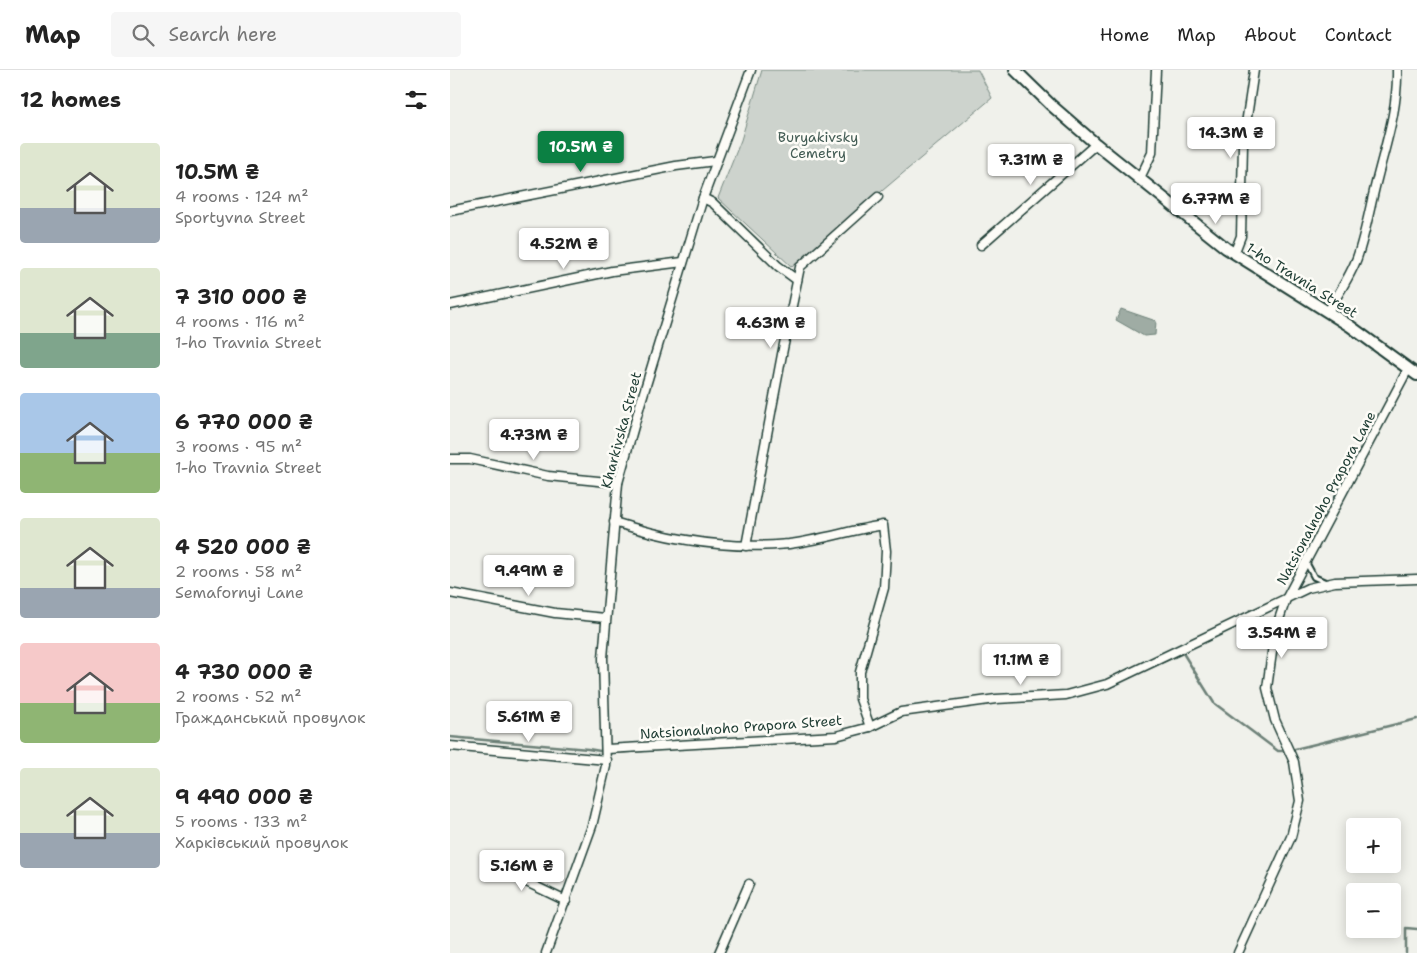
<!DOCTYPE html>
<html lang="en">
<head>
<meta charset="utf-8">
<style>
  body { margin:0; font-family:"Shantell Sans",sans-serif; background:#f6f6f6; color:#222; height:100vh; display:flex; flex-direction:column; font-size:19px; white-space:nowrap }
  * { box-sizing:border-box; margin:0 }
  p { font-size:16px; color:#767676 }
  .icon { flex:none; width:28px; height:28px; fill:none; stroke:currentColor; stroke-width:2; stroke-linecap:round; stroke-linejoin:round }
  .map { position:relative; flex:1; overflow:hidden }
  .drawer { display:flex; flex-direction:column; background:#fff; width:450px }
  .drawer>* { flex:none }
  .controls { position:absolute; left:896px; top:748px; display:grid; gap:10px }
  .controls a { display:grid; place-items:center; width:55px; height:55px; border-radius:5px; background:#fff; box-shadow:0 2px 12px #0003; font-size:25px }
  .price { position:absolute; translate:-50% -42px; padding:0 11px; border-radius:5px; background:#fff; color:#222; font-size:16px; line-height:32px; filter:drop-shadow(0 1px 2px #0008) }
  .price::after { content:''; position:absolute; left:50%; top:30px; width:15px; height:11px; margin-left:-8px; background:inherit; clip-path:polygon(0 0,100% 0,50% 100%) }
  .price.on { background:#0b8043; color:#fff }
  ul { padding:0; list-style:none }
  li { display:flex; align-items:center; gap:15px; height:125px; padding:0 20px }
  li span { display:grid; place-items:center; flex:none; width:140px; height:100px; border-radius:5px; color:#555 }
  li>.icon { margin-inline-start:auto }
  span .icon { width:60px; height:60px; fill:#fffc; stroke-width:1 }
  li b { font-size:21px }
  h2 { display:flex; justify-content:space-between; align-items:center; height:60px; padding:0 20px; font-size:21px }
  header { display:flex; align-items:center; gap:30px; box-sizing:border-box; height:70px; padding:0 25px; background:#fff; border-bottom:1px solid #e0e0e0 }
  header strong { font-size:24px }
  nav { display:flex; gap:28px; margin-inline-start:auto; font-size:18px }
  .search { width:350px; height:45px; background:#f6f6f6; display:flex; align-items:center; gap:12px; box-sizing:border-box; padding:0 18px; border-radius:5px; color:#767676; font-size:19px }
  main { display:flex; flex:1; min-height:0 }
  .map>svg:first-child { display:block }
</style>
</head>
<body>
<header>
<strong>Map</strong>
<div class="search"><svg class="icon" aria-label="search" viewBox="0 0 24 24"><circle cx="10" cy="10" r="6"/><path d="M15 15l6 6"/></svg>Search here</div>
<nav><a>Home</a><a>Map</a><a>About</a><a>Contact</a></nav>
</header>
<main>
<section class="drawer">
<h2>12 homes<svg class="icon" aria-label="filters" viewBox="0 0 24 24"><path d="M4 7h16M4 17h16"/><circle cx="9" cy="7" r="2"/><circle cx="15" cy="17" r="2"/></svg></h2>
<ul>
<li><span style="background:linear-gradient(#dfe7d0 65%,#9aa5b1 0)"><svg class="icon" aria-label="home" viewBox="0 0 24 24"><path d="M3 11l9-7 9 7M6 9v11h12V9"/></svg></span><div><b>10.5M ₴</b><p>4 rooms · 124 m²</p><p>Sportyvna Street</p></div></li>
<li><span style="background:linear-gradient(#dfe7d0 65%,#7fa58c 0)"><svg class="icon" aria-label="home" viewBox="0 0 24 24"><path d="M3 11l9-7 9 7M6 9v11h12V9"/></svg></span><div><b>7 310 000 ₴</b><p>4 rooms · 116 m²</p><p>1-ho Travnia Street</p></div></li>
<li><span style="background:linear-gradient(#a9c7e8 60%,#8fb573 0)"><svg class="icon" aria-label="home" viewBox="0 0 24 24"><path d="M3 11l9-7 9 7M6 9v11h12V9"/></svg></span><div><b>6 770 000 ₴</b><p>3 rooms · 95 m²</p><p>1-ho Travnia Street</p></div></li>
<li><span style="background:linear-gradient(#dfe7d0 70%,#9aa5b1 0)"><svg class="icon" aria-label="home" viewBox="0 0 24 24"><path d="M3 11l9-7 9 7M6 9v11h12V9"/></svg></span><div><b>4 520 000 ₴</b><p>2 rooms · 58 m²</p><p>Semafornyi Lane</p></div></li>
<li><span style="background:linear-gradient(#f6c9c9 60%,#8fb573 0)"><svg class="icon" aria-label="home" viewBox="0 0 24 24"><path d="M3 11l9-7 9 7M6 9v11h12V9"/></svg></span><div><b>4 730 000 ₴</b><p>2 rooms · 52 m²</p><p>Гражданський провулок</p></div></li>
<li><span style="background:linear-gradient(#dfe7d0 65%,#9aa5b1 0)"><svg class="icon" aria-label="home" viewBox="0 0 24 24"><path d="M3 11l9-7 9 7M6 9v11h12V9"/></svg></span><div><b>9 490 000 ₴</b><p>5 rooms · 133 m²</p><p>Харківський провулок</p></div></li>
</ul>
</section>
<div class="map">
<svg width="967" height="883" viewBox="0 0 967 883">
  <rect width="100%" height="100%" fill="#f0f1eb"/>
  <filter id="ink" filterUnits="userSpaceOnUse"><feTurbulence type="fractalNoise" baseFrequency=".02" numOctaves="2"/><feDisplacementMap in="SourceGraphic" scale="10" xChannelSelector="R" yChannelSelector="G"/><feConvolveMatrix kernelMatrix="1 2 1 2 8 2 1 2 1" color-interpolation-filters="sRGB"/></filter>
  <g filter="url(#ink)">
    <path fill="#cdd3cd" stroke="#768880" d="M312 0H528L542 28 342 197 268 128 291 70Z"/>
    <path fill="#9faca4" stroke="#6c8077" d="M671 239 706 251 705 265 694 266 666 250Z"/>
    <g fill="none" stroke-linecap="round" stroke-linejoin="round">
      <g stroke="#6c8077" stroke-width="2.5">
        <path d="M688 603 733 583 764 633 828 681H836"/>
        <path d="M0 667 138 679 162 683 237 678"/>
        <path d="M841 680 967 649"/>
        <path d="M956 883V858L967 859"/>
      </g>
      <defs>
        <path id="service" d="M857 494 864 507 875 512"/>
        <g id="minor">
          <path d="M689 110 702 83 706 0"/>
          <path d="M253 128 263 133 328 196 347 210"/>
          <path d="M0 141 226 96 265 91"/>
          <path d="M531 175 646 74"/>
          <path d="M784 184 791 166 793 74 804 0"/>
          <path d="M0 235 162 201 233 192"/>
          <path d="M878 242C887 225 900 207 907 188 916 162 920 136 927 109 936 73 948 38 947 0"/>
          <path d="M0 389H20L98 406 168 413"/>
          <path d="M164 452C220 470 280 480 339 474 370 470 402 460 433 455L436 481 434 518 410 602V629L420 657"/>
          <path d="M296 476 333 279 350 197 428 127"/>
          <path d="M0 523 105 543 155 548"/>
          <path d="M0 676 157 690"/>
          <path d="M157 679 386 666 420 657 451 642 546 629 616 625 657 614 858 518 885 512 967 509"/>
          <path d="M37 793 116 831"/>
          <path d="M96 883 142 756 156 696 153 588 168 413 190 335 253 128 301 0"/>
          <path d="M269 883 299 814"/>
          <path d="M788 883 841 767 850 731 844 692 825 650 817 618 825 561 836 529 958 299"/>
        </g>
        <path id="tertiary" d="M565 0 601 35 646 74 776 178 900 256 967 305"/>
      </defs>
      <use href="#service" stroke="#1f3d34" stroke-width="8"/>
      <use href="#minor" stroke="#1f3d34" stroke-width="11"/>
      <use href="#tertiary" stroke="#1f3d34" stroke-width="14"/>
      <use href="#service" stroke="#fdfcf7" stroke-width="4"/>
      <use href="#minor" stroke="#fdfcf7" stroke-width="8"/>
      <use href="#tertiary" stroke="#fdfcf7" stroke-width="10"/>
    </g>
  </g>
  <g text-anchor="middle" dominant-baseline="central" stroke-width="5" stroke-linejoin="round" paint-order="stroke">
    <g font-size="14" fill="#425b53" stroke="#fdfcf7">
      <text x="368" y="67">Buryakivsky<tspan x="368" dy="16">Cemetry</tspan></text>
    </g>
    <g font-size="14" fill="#1f3d34" stroke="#fdfcf7">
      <text transform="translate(852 210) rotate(32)">1-ho Travnia Street</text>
      <text transform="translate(171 360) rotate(-75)">Kharkivska Street</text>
      <text transform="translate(876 428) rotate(-62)">Natsionalnoho Prapora Lane</text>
      <text transform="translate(291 657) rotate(-4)">Natsionalnoho Prapora Street</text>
    </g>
  </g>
</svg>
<div class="controls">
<a>+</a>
<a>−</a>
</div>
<b class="price" style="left:781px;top:89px">14.3M ₴</b>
<b class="price on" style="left:131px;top:103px">10.5M ₴</b>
<b class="price" style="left:581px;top:116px">7.31M ₴</b>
<b class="price" style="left:766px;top:155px">6.77M ₴</b>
<b class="price" style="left:114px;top:200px">4.52M ₴</b>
<b class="price" style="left:321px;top:279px">4.63M ₴</b>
<b class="price" style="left:84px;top:391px">4.73M ₴</b>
<b class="price" style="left:79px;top:527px">9.49M ₴</b>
<b class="price" style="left:832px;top:589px">3.54M ₴</b>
<b class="price" style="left:571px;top:616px">11.1M ₴</b>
<b class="price" style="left:79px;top:673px">5.61M ₴</b>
<b class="price" style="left:72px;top:822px">5.16M ₴</b>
</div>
</main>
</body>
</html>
